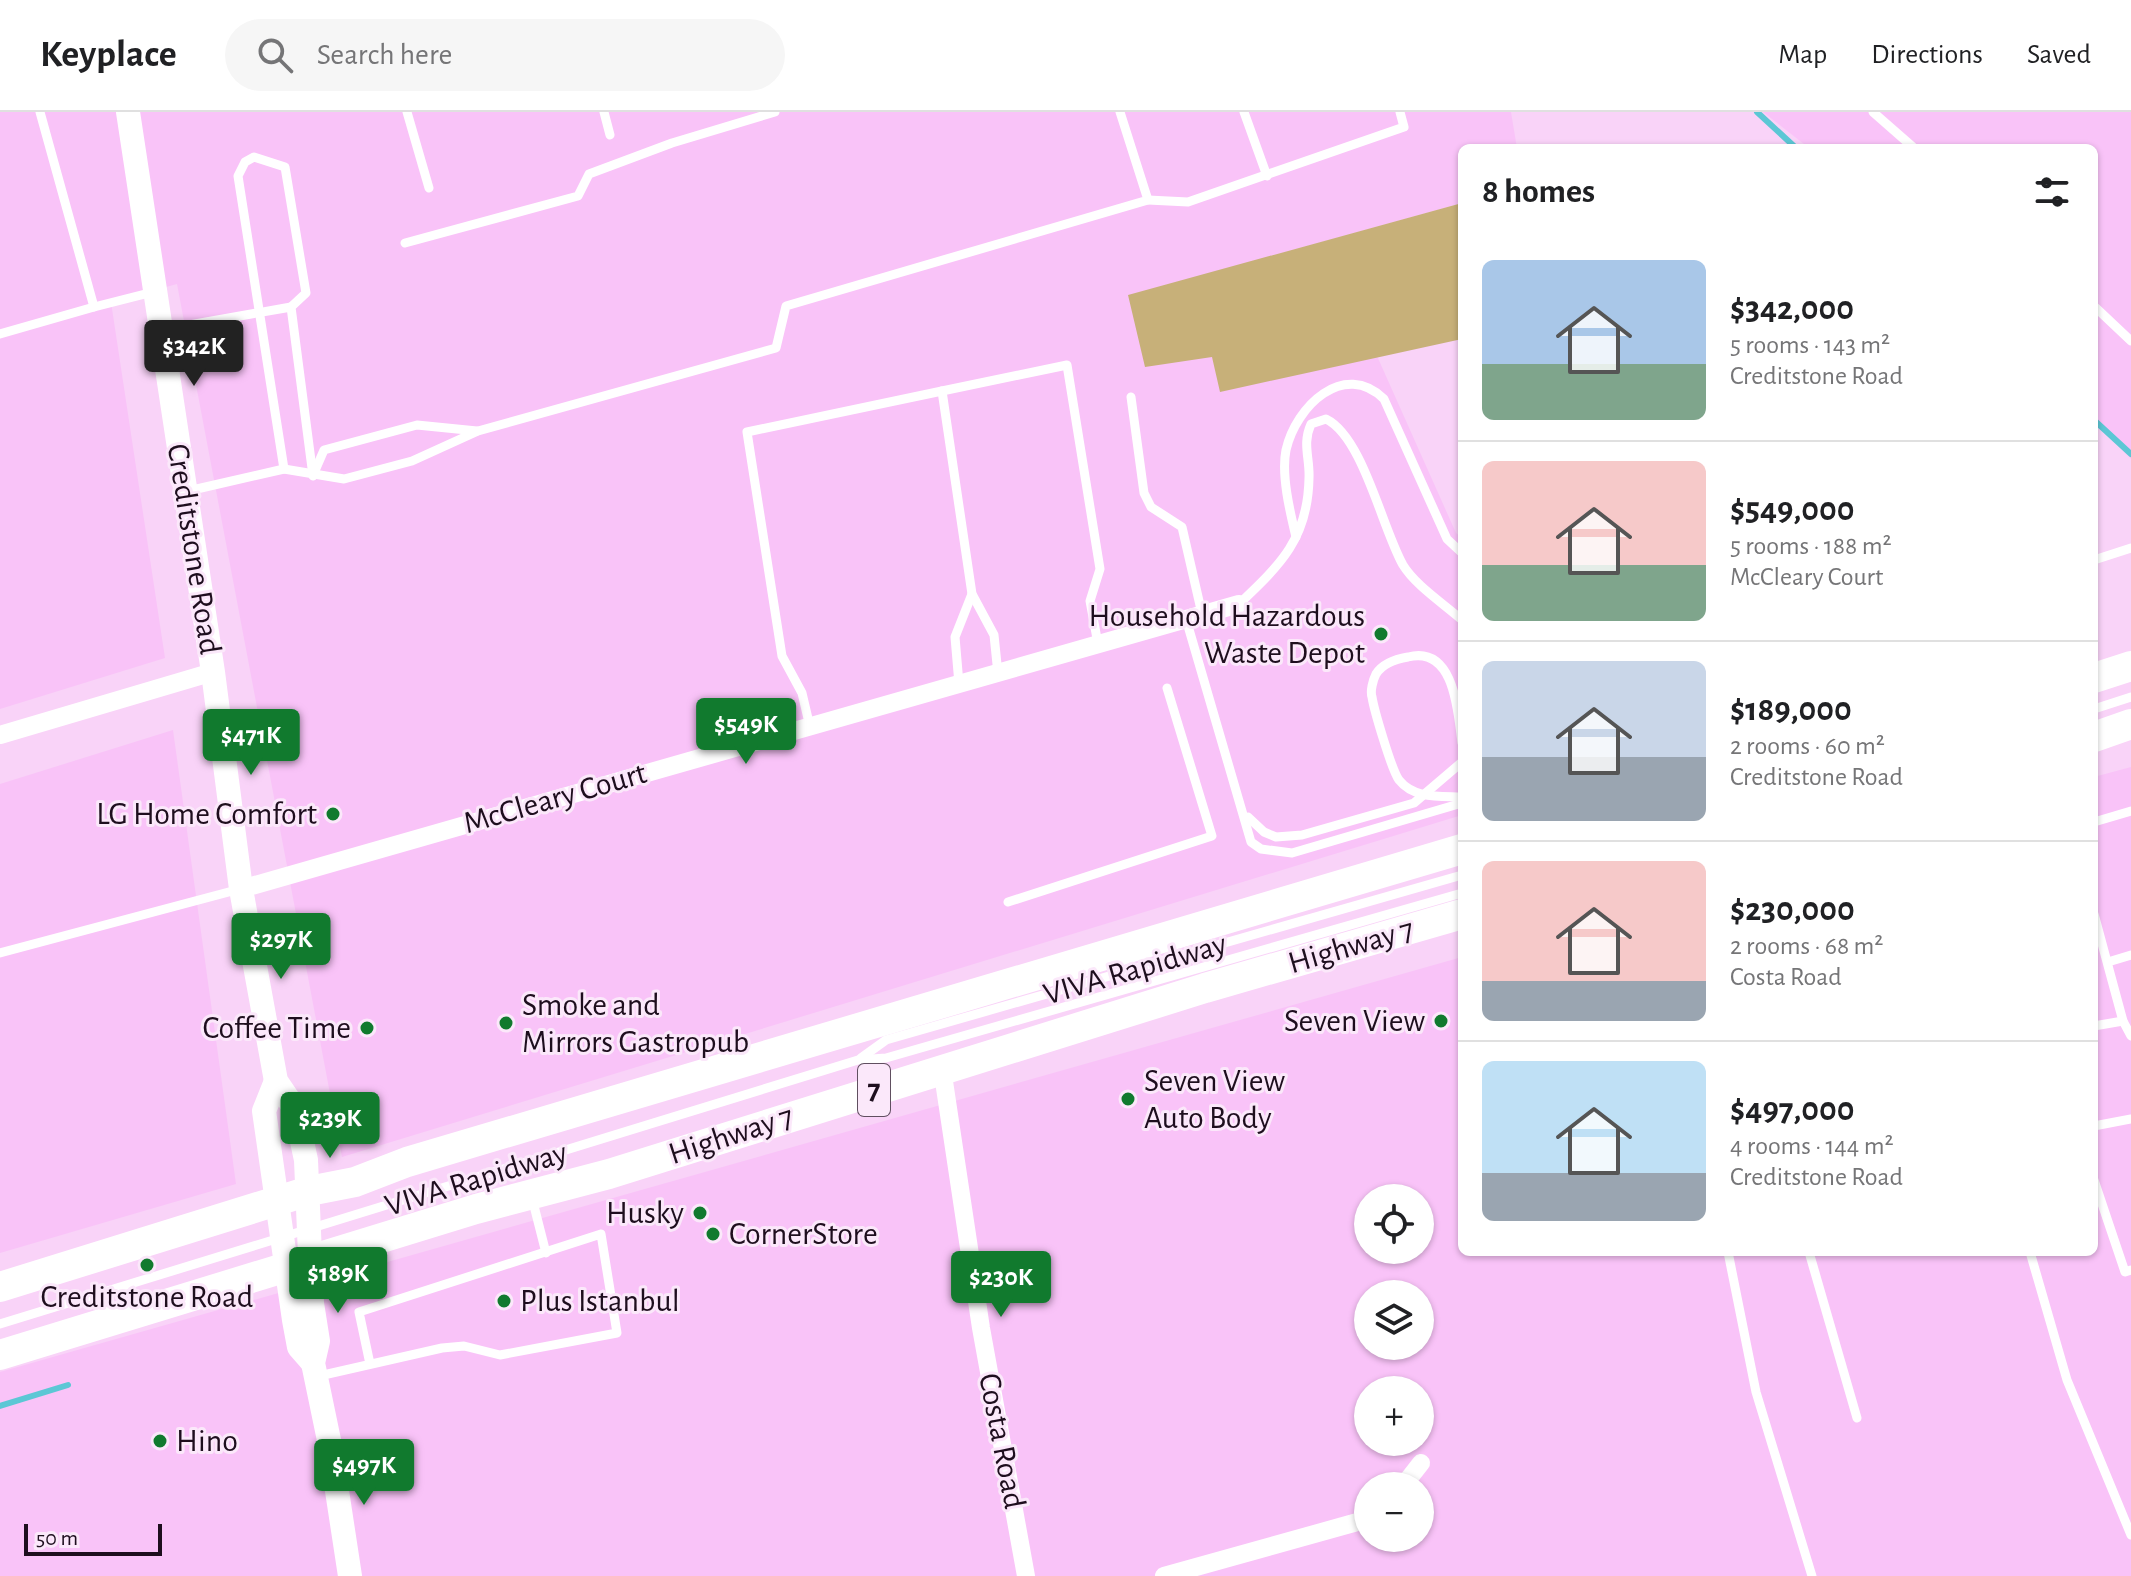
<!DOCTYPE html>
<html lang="en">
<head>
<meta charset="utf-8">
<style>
  body { margin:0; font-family:"Alegreya Sans",sans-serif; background:#f6f6f6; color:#202124; height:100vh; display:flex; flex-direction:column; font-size:30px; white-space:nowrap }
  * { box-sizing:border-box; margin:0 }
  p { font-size:26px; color:#757577 }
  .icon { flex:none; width:44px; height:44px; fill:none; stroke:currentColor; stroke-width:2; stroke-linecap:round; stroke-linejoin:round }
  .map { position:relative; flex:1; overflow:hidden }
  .side { position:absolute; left:1458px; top:32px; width:640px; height:1112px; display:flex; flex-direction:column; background:#fff; border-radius:12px; box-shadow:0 2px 6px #0004 }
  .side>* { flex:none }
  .tools { position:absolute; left:1354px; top:1072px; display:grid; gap:16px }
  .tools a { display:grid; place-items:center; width:80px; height:80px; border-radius:50%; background:#fff; box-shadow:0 2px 6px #0004; font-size:40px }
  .scale { position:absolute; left:24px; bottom:20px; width:138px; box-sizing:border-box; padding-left:8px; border:4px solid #1e0e1e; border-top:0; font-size:22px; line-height:28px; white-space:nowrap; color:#1e0e1e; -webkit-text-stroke:6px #fbe8fa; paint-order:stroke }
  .price { position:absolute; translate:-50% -68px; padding:0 18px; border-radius:8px; background:#117a2e; color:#fff; font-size:26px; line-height:52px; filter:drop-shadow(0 2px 4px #0008) }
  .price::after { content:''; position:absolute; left:50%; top:48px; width:24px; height:18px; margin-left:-12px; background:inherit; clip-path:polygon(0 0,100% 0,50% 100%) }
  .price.on { background:#222; color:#fff }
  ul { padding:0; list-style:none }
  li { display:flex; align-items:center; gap:24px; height:200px; padding:0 24px }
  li+li { border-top:2px solid #e0e0e0 }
  li span { display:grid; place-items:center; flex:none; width:224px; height:160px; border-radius:12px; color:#555 }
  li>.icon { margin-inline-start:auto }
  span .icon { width:96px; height:96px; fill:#fffc; stroke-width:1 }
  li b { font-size:34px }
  h2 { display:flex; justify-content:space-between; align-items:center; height:96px; padding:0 24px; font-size:34px }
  header { display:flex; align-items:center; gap:48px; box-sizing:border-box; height:112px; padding:0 40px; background:#fff; border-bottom:2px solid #e0e0e0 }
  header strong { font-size:38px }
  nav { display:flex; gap:44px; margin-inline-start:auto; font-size:28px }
  .search { width:560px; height:72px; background:#f6f6f6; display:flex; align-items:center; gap:20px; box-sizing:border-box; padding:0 28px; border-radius:44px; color:#757577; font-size:30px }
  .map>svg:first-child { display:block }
</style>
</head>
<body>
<header>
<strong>Keyplace</strong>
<div class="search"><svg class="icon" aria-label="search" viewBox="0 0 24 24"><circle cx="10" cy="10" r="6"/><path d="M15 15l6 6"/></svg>Search here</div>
<nav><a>Map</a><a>Directions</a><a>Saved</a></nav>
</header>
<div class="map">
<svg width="2131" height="1464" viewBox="0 0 2131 1464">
  <rect width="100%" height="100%" fill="#f9d3f8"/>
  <g fill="#f9c3f8" fill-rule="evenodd">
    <path d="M0 0H1511L1517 36H1462V91L1128 184 1212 245 1373 235 1456 421 1462 426V703L342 1045 177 172 111 190 165 546 0 597Z"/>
    <path d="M1763 0H2131V347L2094 309V36H1809Z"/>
    <path d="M173 618 236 1072 0 1141V672Z"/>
    <path d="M2131 655V1464H0V1260L1462 845V1140H2094V665ZM1368 1086H1420V1138H1368ZM1368 1182H1420V1234H1368ZM1368 1278H1420V1330H1368ZM1368 1374H1420V1426H1368Z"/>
  </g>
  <path fill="#c7b079" d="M1462 91V227L1220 280 1212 245 1145 255 1128 183Z"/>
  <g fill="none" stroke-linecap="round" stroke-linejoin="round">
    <g stroke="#5cc7d5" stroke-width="6">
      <path d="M1757 0 1796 36"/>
      <path d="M2094 308 2131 342"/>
      <path d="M0 1294 68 1273"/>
    </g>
    <g stroke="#fff" stroke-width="9">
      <path d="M407 0 429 76"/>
      <path d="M604 0 610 23"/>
      <path d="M1244 0 1267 64"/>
      <path d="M1873 0 1914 36"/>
      <path d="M1148 88 1188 90 1404 15 1400 0"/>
      <path d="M405 131 578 84 589 62 672 31 775 0"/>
      <path d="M2094 194 2131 229"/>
      <path d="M94 195 153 180"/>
      <path d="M161 218 291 195"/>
      <path d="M0 222 94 195 40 0"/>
      <path d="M1131 285 1144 381 1151 395 1182 415 1202 502"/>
      <path d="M284 357 238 64 245 50 254 45 285 55 306 181 291 195 313 364"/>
      <path d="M314 361 324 338 417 313 477 319"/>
      <path d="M188 379 284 357 344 367 412 349 478 319 776 236 786 194 1148 88 1120 0"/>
      <path d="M1296 425C1290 400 1281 363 1286 338 1296 294 1344 248 1384 287L1447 427 1462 441"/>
      <path d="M2094 448 2131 436"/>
      <path d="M1239 492C1280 453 1308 427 1309 366 1310 346 1302 332 1311 312L1326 307C1363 325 1382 416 1403 453 1415 473 1444 492 1462 508"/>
      <path d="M1186 507 1251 730 1261 737 1292 741 1462 691"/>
      <path d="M998 562 994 523 972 482 942 279 1067 253 1100 457 1090 489 1098 532"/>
      <path d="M959 572 955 525 972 482"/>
      <path d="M2094 597 2131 585"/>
      <path d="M810 615 802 581 782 544 747 320 942 279"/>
      <path d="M1462 631C1458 601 1455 533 1408 545 1396 547 1383 551 1376 562 1373 568 1370 579 1372 585 1374 598 1392 659 1399 668 1414 687 1440 684 1462 685"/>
      <path d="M1248 705 1264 720 1276 725 1302 723 1414 691 1462 650"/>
      <path d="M2094 710 2131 699"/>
      <path d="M1008 790 1212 724 1167 576"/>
      <path d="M2094 802 2123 909 2131 924"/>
      <path d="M0 841 240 777"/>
      <path d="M2108 850 2131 843"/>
      <path d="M2094 914 2123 909"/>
      <path d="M861 946 886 928 1462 763"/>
      <path d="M2094 1014 2131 1007"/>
      <path d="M2094 1068 2125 1160 2131 1158"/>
      <path d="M532 1086 546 1141"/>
      <path d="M1728 1140 1756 1280 1812 1464"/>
      <path d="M1809 1140 1857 1306"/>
      <path d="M2030 1140 2067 1268 2131 1423"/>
      <path d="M0 1212 858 948 886 946 1462 781"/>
      <path d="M319 1264 442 1236 464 1234 500 1243 617 1221 601 1122 359 1200 370 1252"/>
    </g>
    <g stroke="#fff" stroke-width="18">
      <path d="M0 623 213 560"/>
      <path d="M241 777 1239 492"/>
      <path d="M942 956 981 1216 1026 1464"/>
      <path d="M1403 1374 1421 1351"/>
      <path d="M1164 1464 1368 1407"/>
    </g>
    <g stroke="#fff" stroke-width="24">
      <path d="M128 0 213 560 241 777 276 969 295 997 306 1048 312 1191 318 1229 313 1251 330 1333 350 1464"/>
      <path d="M276 969 264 999 294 1208 299 1235 313 1251"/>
    </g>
    <g stroke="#fff" stroke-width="30">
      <path d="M2094 566 2131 554"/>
      <path d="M2094 625 2131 612"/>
      <path d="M0 1175 309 1079 355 1070 407 1050 1462 737"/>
      <path d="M0 1243 476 1097 609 1062 1205 876 1462 802"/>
    </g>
  </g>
  <g fill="#117a2e" stroke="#fbe8fa" stroke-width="3">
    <circle cx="1381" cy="522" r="8"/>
    <circle cx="333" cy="702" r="8"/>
    <circle cx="1441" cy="909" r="8"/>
    <circle cx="506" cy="911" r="8"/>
    <circle cx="367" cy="916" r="8"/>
    <circle cx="1128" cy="987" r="8"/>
    <circle cx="700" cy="1101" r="8"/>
    <circle cx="713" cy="1122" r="8"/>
    <circle cx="147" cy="1153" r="8"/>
    <circle cx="504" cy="1189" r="8"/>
    <circle cx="160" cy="1329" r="8"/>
  </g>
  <g text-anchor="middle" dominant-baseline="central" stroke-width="6" stroke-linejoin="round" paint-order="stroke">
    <rect fill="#fbe8fa" stroke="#604f60" stroke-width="2" x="858" y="952" width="32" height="52" rx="6"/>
    <g font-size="30" font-weight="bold" fill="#1e0e1e">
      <text x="874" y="978">7</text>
    </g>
    <g font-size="32" fill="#1e0e1e" stroke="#fbe8fa">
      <text transform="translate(194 437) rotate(81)">Creditstone Road</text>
      <text transform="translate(555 686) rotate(-16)">McCleary Court</text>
      <text transform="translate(1351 834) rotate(-16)">Highway 7</text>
      <text transform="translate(1135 857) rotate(-16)">VIVA Rapidway</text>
      <text transform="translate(731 1023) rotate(-18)">Highway 7</text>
      <text transform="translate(476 1067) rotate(-17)">VIVA Rapidway</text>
      <text transform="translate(1002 1329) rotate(79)">Costa Road</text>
    </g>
    <g font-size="32" fill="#1e0e1e" stroke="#fbe8fa" text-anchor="end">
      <text x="1365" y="504">Household Hazardous<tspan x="1365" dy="37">Waste Depot</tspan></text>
      <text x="317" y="702">LG Home Comfort</text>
      <text x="522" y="893" text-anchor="start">Smoke and<tspan x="522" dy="37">Mirrors Gastropub</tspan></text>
      <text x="1425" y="909">Seven View</text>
      <text x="351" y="916">Coffee Time</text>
      <text x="1144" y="969" text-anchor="start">Seven View<tspan x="1144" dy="37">Auto Body</tspan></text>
      <text x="684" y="1101">Husky</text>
      <text x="729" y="1122" text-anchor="start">CornerStore</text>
      <text x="147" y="1185" text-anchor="middle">Creditstone Road</text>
      <text x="520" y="1189" text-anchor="start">Plus Istanbul</text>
      <text x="176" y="1329" text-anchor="start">Hino</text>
    </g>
  </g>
</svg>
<div class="tools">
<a><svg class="icon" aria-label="locate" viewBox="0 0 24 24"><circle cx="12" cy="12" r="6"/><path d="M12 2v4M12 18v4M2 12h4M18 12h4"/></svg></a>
<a><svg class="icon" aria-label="layers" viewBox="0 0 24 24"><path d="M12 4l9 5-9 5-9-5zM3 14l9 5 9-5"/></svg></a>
<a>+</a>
<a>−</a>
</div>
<div class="scale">50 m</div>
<b class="price on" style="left:194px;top:276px">$342K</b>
<b class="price" style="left:746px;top:654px">$549K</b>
<b class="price" style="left:251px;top:665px">$471K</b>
<b class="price" style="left:281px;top:869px">$297K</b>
<b class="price" style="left:330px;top:1048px">$239K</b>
<b class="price" style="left:338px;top:1203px">$189K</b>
<b class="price" style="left:1001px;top:1207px">$230K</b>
<b class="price" style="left:364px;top:1395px">$497K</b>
<section class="side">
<h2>8 homes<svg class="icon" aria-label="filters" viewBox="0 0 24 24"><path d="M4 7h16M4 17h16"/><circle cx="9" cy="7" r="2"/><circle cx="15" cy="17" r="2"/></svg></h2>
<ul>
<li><span style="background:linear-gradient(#a9c7e8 65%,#7fa58c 0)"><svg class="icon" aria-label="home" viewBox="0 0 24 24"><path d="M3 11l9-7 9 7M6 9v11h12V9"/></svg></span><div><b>$342,000</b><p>5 rooms · 143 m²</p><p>Creditstone Road</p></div></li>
<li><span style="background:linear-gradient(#f6c9c9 65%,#7fa58c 0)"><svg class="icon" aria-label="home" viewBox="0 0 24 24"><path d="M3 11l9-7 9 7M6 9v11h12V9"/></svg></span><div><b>$549,000</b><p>5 rooms · 188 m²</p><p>McCleary Court</p></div></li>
<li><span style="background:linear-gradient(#c9d6e8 60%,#9aa5b1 0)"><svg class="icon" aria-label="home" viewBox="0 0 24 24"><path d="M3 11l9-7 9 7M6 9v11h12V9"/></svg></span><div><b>$189,000</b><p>2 rooms · 60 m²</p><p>Creditstone Road</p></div></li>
<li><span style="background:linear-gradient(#f6c9c9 75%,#9aa5b1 0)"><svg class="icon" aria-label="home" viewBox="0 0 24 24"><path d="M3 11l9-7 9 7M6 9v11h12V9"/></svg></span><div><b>$230,000</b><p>2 rooms · 68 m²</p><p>Costa Road</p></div></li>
<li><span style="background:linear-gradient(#bfe0f5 70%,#9aa5b1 0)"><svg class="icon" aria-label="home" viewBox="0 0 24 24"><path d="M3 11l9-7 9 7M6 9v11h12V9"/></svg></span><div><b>$497,000</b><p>4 rooms · 144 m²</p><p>Creditstone Road</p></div></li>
</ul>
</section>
</div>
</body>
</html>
